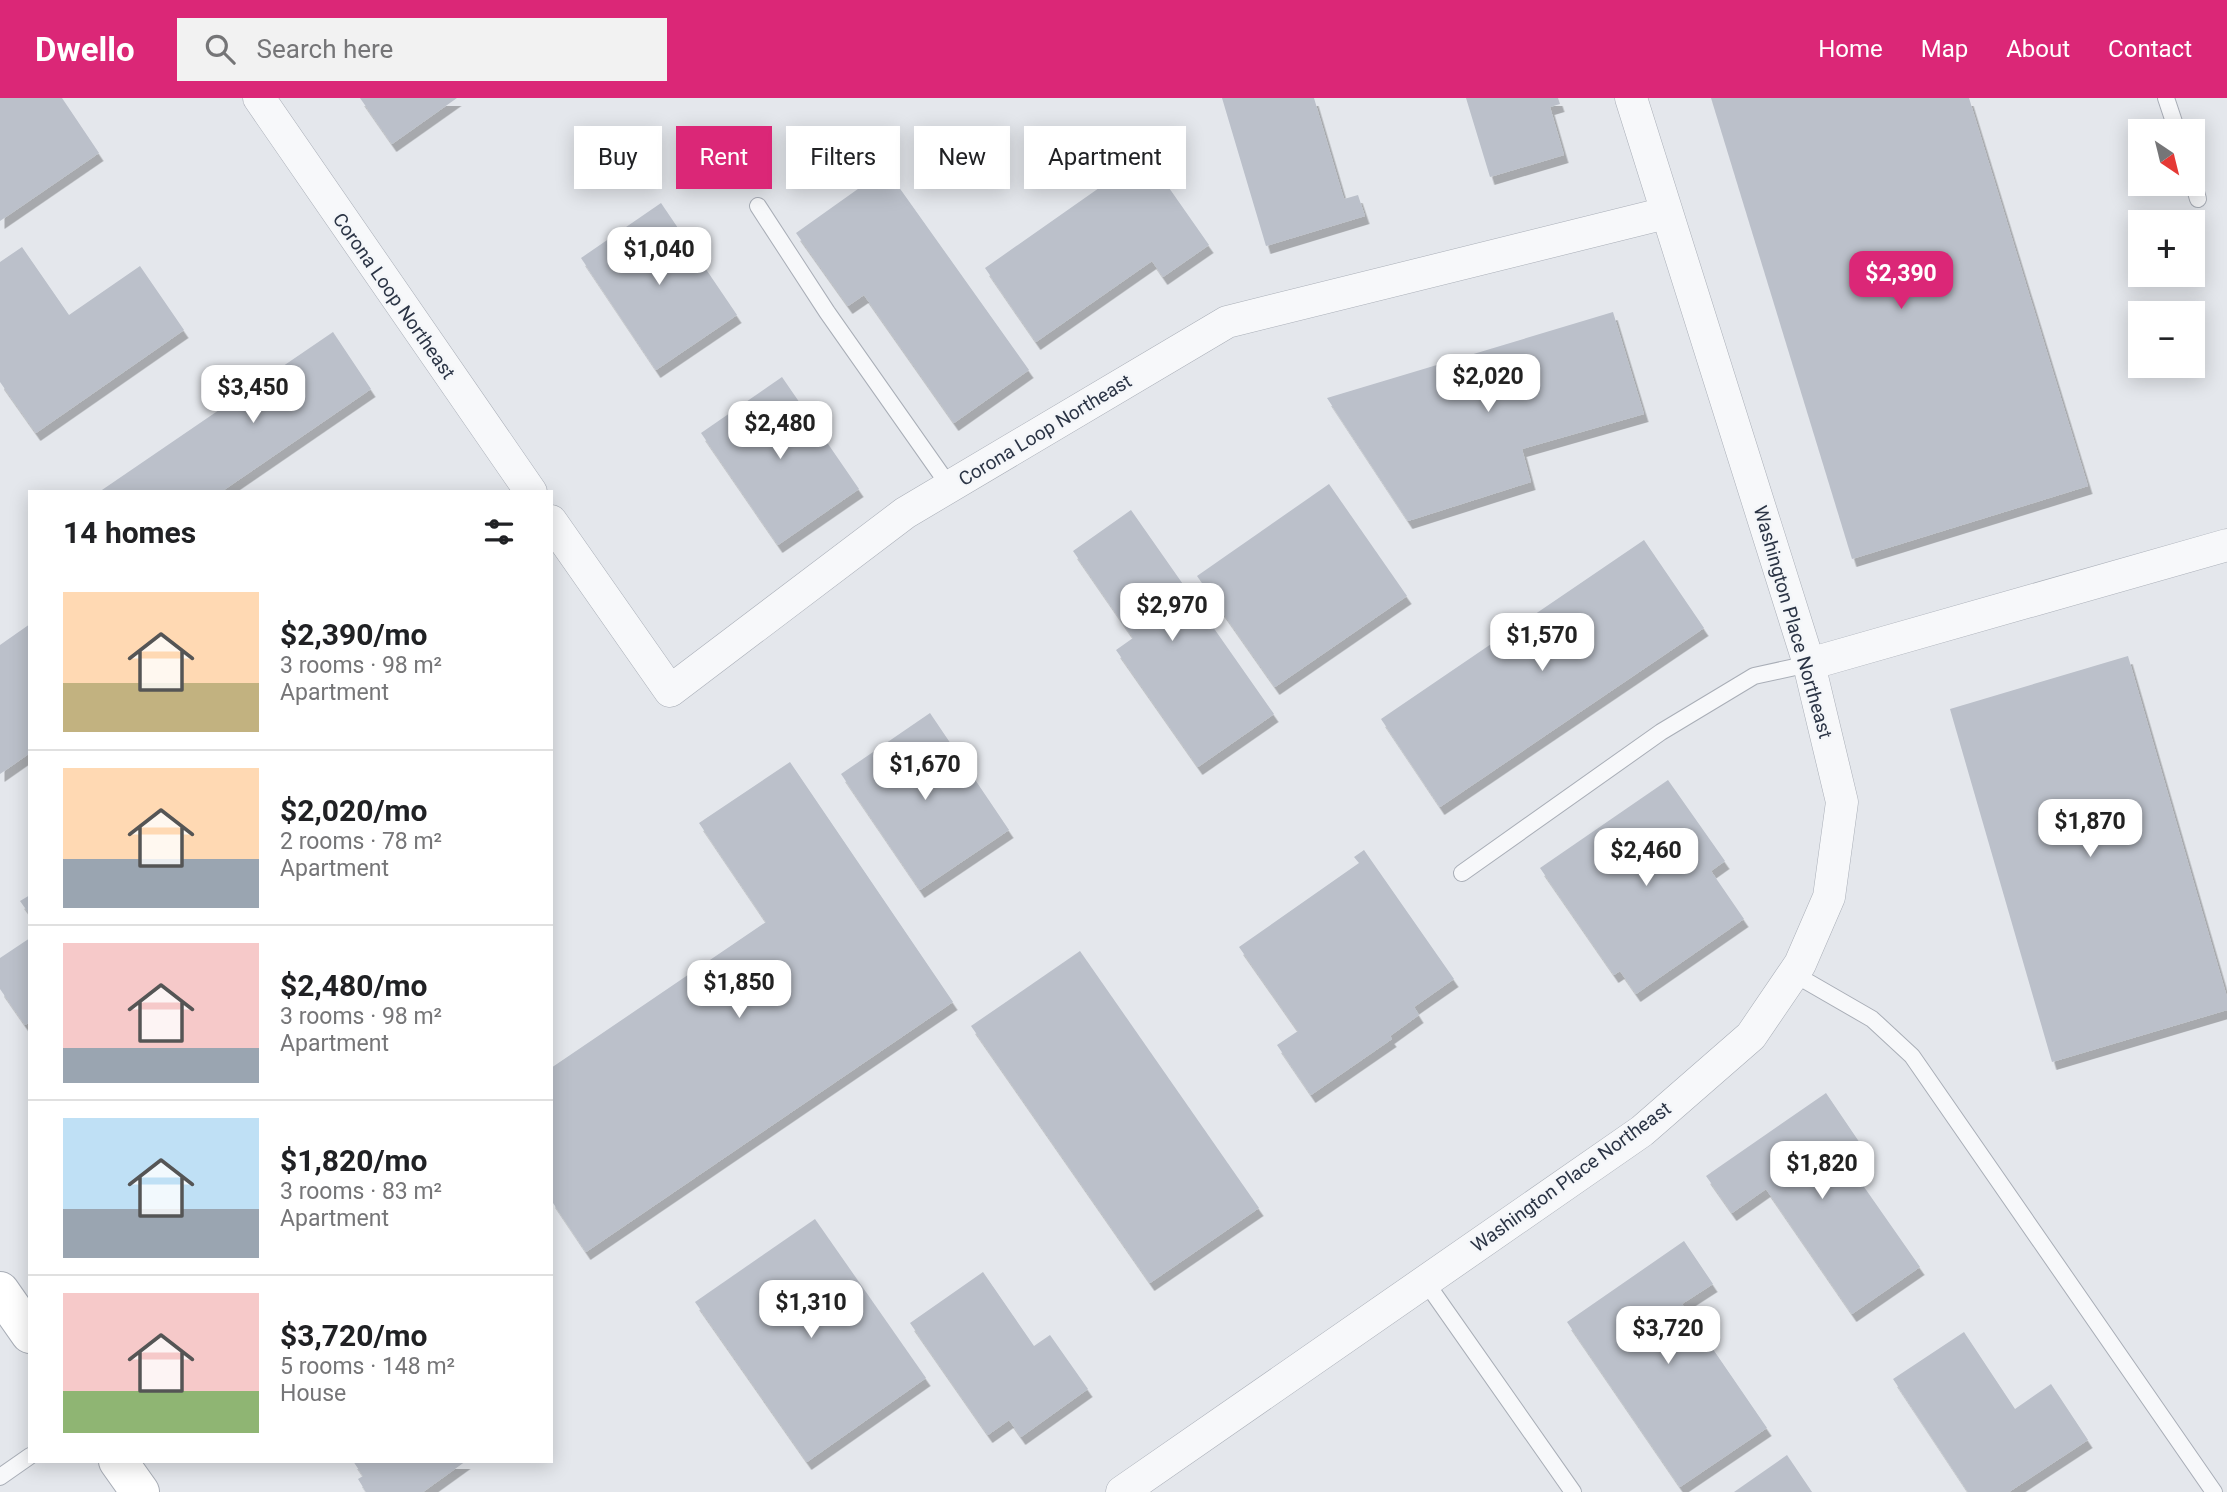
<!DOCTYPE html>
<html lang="en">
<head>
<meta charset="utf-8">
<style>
  body { margin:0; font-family:Roboto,sans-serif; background:#f2f2f2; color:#202124; height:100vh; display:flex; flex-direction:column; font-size:26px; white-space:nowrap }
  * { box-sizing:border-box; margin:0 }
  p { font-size:23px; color:#757577 }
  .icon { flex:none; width:38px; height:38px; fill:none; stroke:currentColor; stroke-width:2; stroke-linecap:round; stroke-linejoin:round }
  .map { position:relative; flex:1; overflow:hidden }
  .sheet { position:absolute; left:28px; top:392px; width:525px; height:973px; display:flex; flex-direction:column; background:#fff; border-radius:0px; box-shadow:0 4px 18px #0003 }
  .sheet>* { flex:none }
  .banner { position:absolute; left:574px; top:28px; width:665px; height:63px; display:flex; gap:14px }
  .needle { width:46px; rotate:145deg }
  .controls { position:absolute; left:2128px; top:21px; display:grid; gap:14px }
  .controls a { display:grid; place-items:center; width:77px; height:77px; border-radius:0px; background:#fff; box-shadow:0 4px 18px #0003; font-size:35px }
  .price { position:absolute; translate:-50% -60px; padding:0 16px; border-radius:14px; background:#fff; color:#222; font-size:23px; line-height:46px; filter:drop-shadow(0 2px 4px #0008) }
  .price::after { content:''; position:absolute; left:50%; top:42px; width:21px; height:16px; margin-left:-10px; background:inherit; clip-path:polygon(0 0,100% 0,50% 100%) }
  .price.active { background:#db2777; color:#fff }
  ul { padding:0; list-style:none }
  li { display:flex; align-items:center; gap:21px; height:175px; padding:0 35px }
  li+li { border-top:2px solid #e0e0e0 }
  li span { display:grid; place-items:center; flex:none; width:196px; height:140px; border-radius:0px; color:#555 }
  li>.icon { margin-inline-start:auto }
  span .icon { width:84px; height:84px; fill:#fffc; stroke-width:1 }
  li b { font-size:30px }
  h2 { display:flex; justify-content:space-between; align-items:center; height:84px; padding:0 35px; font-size:30px }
  .chip { padding:0 24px; border-radius:0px; background:#fff; box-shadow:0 4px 18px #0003; font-size:24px; line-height:63px }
  .chip.active { background:#db2777; color:#fff }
  header { display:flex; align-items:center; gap:42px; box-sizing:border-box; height:98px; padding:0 35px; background:#db2777; color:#fff }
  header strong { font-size:33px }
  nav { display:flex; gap:38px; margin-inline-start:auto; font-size:24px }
  .search { width:490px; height:63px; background:#f2f2f2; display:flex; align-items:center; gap:18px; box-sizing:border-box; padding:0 24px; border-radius:0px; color:#757577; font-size:26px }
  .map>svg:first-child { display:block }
</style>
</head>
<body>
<header>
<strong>Dwello</strong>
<div class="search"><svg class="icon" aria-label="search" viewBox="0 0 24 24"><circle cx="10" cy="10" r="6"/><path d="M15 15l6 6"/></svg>Search here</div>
<nav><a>Home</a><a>Map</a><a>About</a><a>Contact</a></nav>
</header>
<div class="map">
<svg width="2227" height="1394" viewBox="0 0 2227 1394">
  <defs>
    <filter id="shadow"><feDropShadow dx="4.5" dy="8" stdDeviation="0" flood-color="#0004"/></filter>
  </defs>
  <rect width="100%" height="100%" fill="#e4e7ec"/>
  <g fill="#bbc0ca" filter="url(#shadow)">
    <path d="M0 0H62L99 55 0 123Z"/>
    <path d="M360 0H457L392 46Z"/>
    <path d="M1222 0H1314L1344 101 1358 97 1365 118 1266 148Z"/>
    <path d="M1466 0H1558L1560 6 1550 9 1564 57 1490 79Z"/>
    <path d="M1711 0H1969L2088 388 1852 461Z"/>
    <path d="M1146 57 1209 147 1163 179 1152 163 1036 244 985 170Z"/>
    <path d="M886 71 1029 272 954 325 864 197 848 208 796 135Z"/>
    <path d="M661 105 737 217 656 272 581 160Z"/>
    <path d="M22 149 69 217 140 168 184 232 36 335 0 284V164Z"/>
    <path d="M1613 214 1644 316 1522 351 1531 384 1408 423 1327 300Z"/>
    <path d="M333 234 371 291 221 394H99Z"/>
    <path d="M782 279 859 391 778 447 701 335Z"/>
    <path d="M1329 386 1407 498 1275 589 1197 478Z"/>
    <path d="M1131 412 1274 616 1198 669 1116 552 1133 540 1073 453Z"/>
    <path d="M1644 442 1704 530 1440 709 1381 621Z"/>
    <path d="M30 526V655L0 676V547Z"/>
    <path d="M2128 558 2227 899V912L2052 964 1950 611Z"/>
    <path d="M930 615 1009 732 920 792 841 676Z"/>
    <path d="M790 664 953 904 586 1154 551 1102V970L766 824 699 725Z"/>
    <path d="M1668 682 1725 763 1711 773 1744 821 1636 896 1620 873 1614 877 1540 770Z"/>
    <path d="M1364 752 1454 881 1414 909 1419 917 1390 938 1392 941 1311 997 1277 947 1298 933 1239 849 1359 765 1354 759Z"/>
    <path d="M30 797V817L20 803Z"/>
    <path d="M30 840V924L25 927 0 891V860Z"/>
    <path d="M1080 853 1259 1110 1150 1185 971 928Z"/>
    <path d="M1826 995 1866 1054 1848 1066 1920 1169 1852 1216 1766 1091 1732 1115 1706 1078Z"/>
    <path d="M815 1121 926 1280 807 1364 695 1204Z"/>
    <path d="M1684 1143 1713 1186 1682 1206 1767 1330 1680 1389 1567 1224Z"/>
    <path d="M983 1174 1034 1248 1050 1237 1088 1291 1021 1339 1009 1322 988 1337 910 1225Z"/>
    <path d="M1964 1234 2015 1311 2051 1286 2088 1342 2009 1394H1968L1893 1281Z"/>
    <path d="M1787 1357 1812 1394H1734Z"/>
    <path d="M353 1363H466L423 1394H366L358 1381 363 1378Z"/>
  </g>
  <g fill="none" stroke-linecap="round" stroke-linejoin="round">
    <defs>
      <g id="lane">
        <path d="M2166 0 2177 33"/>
        <path d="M2193 84 2198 101"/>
        <path d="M758 108 827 214 950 389"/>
        <path d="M1462 775 1661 634 1754 578 1809 566"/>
        <path d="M1794 876 1872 921 1912 958 2214 1394"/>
        <path d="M1425 1183 1573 1394"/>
        <path d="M0 1379 30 1358"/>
      </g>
      <g id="street">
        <path d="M259 0 531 394"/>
        <path d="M551 423 670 593 905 415 1227 224 1666 115"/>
        <path d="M1809 566 2227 447"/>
        <path d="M1122 1394 1642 1033 1751 938 1800 866 1829 799 1842 704 1809 566 1631 0"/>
      </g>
      <g id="secondary">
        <path d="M0 1193 30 1236"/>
        <path d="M118 1363 140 1394"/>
      </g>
    </defs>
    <use href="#lane" stroke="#a9aeb7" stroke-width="18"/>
    <use href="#street" stroke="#a9aeb7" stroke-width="33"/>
    <use href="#secondary" stroke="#a9aeb7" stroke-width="40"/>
    <use href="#lane" stroke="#f7f8fa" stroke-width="16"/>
    <use href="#street" stroke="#f7f8fa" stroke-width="32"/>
    <use href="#secondary" stroke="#fff" stroke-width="38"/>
  </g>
  <g text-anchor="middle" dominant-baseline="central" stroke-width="5" stroke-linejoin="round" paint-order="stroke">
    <g font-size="19" fill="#2b3445" stroke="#f4f6f9">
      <text transform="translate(394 198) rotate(55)">Corona Loop Northeast</text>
      <text transform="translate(1045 332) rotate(-31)">Corona Loop Northeast</text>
      <text transform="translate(1793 524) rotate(74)">Washington Place Northeast</text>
      <text transform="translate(1571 1079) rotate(-36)">Washington Place Northeast</text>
    </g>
  </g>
</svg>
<div class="controls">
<a><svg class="needle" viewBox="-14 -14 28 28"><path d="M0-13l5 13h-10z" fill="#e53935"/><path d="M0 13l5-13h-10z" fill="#757577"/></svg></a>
<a>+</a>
<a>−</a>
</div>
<b class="price" style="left:659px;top:189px">$1,040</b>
<b class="price active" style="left:1901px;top:213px">$2,390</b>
<b class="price" style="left:1488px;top:316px">$2,020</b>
<b class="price" style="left:253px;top:327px">$3,450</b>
<b class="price" style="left:780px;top:363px">$2,480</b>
<b class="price" style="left:1172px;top:545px">$2,970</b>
<b class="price" style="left:1542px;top:575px">$1,570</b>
<b class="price" style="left:925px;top:704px">$1,670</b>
<b class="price" style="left:2090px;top:761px">$1,870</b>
<b class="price" style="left:1646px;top:790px">$2,460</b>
<b class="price" style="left:739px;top:922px">$1,850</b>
<b class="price" style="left:1822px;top:1103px">$1,820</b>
<b class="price" style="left:811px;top:1242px">$1,310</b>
<b class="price" style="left:1668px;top:1268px">$3,720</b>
<div class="banner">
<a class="chip">Buy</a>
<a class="chip active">Rent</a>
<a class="chip">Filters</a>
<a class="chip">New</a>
<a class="chip">Apartment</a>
</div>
<section class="sheet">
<h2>14 homes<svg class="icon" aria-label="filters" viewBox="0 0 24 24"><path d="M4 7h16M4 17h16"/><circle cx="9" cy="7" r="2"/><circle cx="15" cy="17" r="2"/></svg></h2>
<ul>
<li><span style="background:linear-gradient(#ffd9b3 65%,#c2b280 0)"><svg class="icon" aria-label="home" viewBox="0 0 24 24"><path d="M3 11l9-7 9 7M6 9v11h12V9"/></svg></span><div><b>$2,390/mo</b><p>3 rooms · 98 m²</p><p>Apartment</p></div></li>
<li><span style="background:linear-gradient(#ffd9b3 65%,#9aa5b1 0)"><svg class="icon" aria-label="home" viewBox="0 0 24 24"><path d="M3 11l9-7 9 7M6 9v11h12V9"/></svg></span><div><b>$2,020/mo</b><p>2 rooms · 78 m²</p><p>Apartment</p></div></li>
<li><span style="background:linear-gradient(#f6c9c9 75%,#9aa5b1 0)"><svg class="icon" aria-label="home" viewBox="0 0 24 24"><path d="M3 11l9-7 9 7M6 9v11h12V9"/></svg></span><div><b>$2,480/mo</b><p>3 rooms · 98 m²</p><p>Apartment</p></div></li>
<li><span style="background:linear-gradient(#bfe0f5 65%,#9aa5b1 0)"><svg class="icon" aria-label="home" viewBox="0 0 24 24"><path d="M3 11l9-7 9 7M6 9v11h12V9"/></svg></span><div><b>$1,820/mo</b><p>3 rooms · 83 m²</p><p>Apartment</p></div></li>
<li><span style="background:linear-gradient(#f6c9c9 70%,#8fb573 0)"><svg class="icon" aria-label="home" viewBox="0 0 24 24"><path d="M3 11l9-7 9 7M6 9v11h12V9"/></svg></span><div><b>$3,720/mo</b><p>5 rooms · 148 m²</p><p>House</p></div></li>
</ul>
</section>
</div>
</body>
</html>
